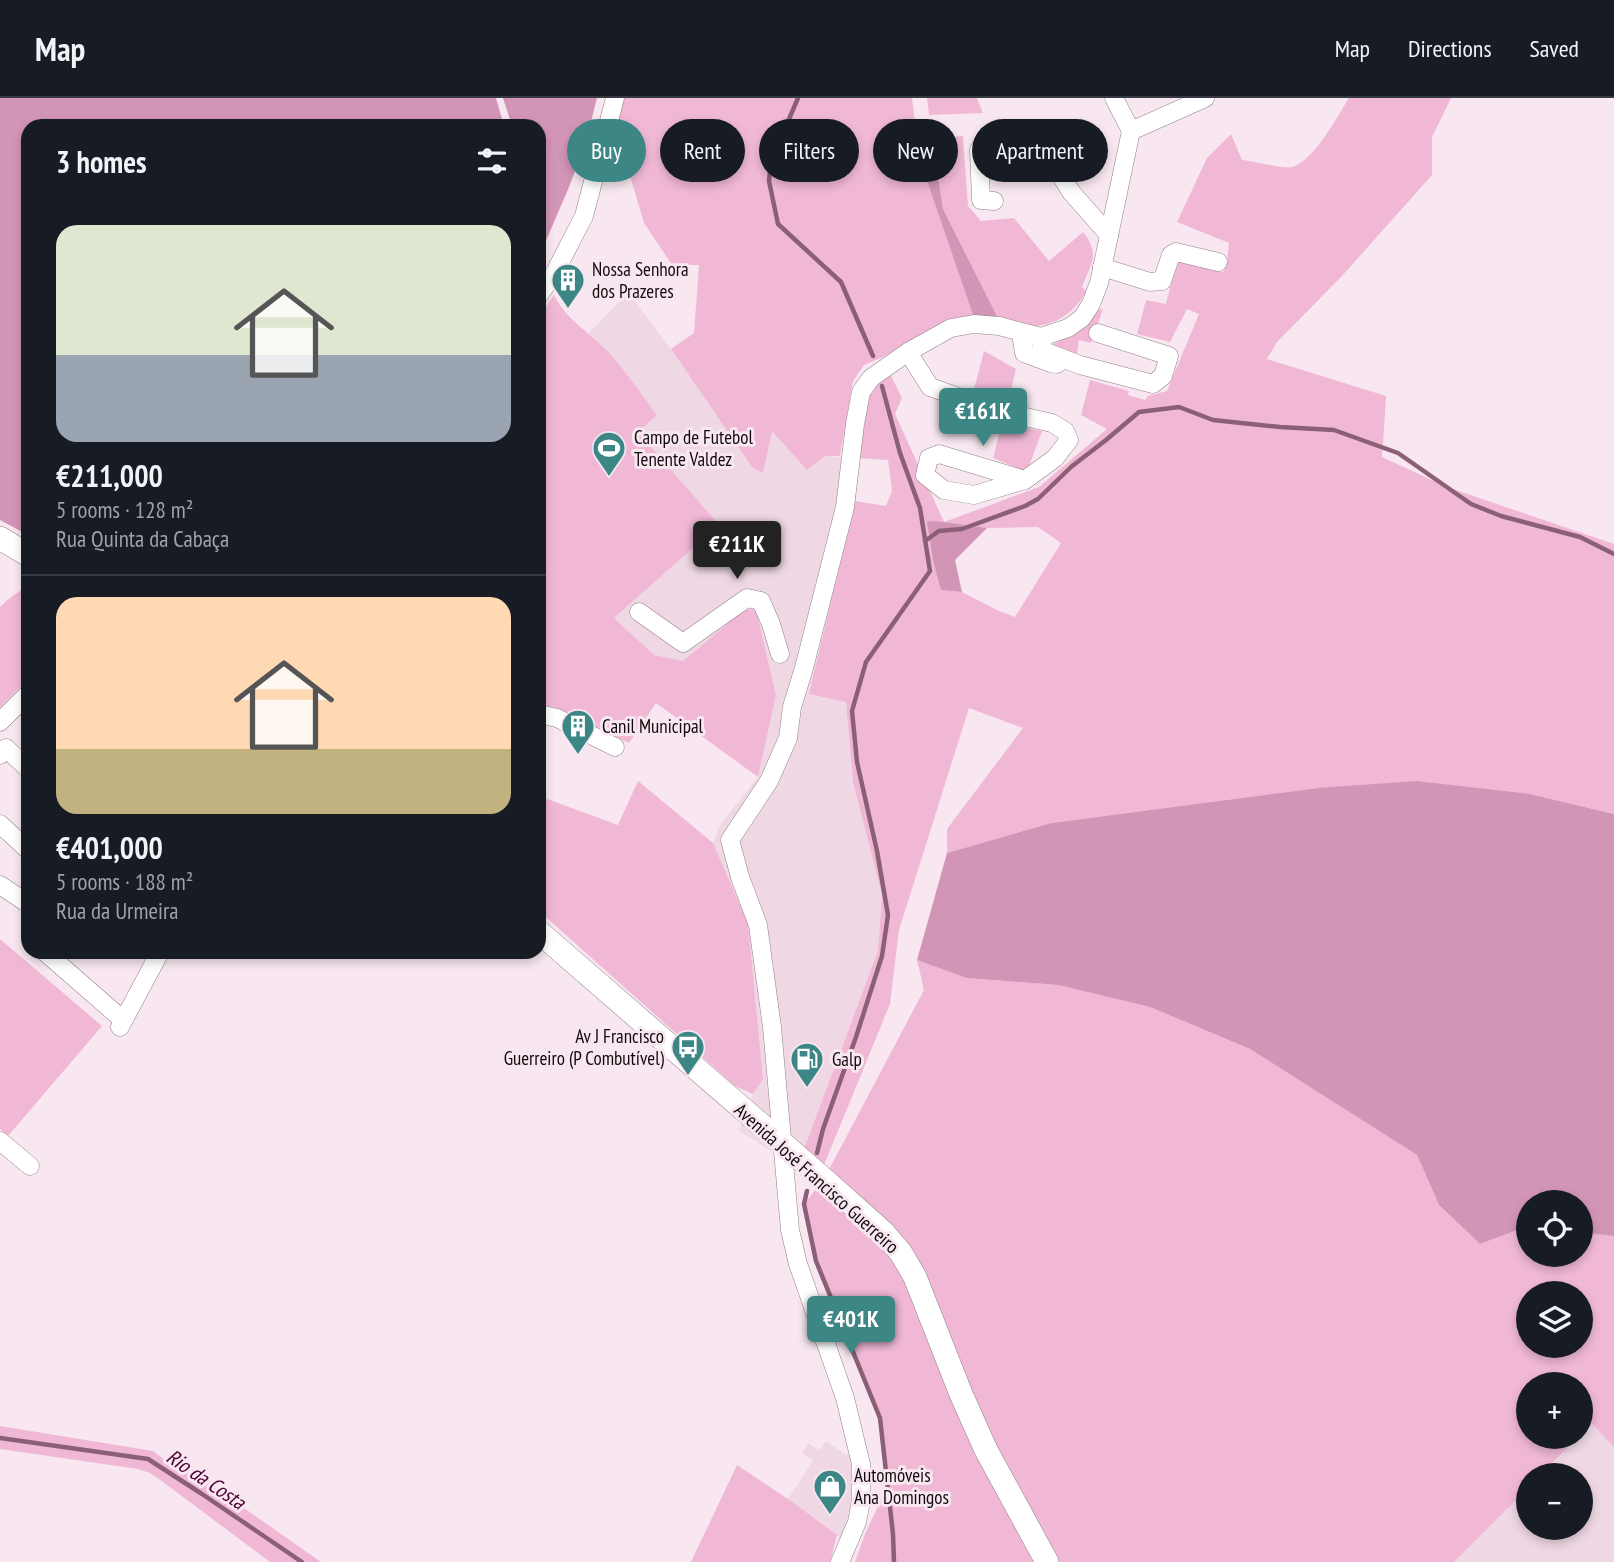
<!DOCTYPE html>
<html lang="en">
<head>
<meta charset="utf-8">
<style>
  body { margin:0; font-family:"PT Sans Narrow",sans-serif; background:#20242c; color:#f1f3f6; height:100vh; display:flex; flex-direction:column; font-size:26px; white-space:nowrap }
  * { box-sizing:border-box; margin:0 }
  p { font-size:23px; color:#9ea1a6 }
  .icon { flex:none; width:38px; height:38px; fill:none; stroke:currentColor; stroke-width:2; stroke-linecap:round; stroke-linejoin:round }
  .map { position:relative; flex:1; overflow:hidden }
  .panel { position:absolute; left:21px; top:21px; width:525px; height:840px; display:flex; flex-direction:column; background:#171b24; border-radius:21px; box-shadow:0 4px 10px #0003 }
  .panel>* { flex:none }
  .hud { position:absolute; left:567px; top:21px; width:665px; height:63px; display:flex; gap:14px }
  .tools { position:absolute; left:1516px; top:1092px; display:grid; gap:14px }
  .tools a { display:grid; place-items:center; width:77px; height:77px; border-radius:50%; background:#171b24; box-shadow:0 4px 10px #0003; font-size:35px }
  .price { position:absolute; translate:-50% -60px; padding:0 16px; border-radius:7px; background:#3d8686; color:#fff; font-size:23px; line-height:46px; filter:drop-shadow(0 2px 4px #0008) }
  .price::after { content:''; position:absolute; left:50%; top:42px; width:21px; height:16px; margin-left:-10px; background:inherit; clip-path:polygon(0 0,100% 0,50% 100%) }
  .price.on { background:#222; color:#fff }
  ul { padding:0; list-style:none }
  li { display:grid; align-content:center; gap:14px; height:371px; padding:0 35px }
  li+li { border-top:2px solid #363941 }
  li span { display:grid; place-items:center; height:217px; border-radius:21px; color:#555 }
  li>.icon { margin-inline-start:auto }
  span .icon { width:126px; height:126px; fill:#fffc; stroke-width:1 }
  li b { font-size:30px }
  h2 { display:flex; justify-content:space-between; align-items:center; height:84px; padding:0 35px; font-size:30px }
  .chip { padding:0 24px; border-radius:32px; background:#171b24; box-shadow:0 4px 10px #0003; font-size:24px; line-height:63px }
  .chip.on { background:#3d8686; color:#fff }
  header { display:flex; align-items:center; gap:42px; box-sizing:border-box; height:98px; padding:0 35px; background:#171b24; border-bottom:2px solid #363941 }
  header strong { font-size:33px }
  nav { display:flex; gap:38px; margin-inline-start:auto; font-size:24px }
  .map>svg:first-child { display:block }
</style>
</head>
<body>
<header>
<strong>Map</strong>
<nav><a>Map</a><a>Directions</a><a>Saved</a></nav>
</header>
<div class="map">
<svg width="1614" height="1464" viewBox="0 0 1614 1464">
  <rect width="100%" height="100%" fill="#f8e7f0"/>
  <g fill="#efd8e4">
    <path d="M628 195 671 251 752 369 763 374 772 332 825 358 858 360 855 403 845 448 846 604 853 684 882 797 878 853 804 1051 799 1070 739 1033 753 996 763 981 748 825 713 745 720 727 758 679 776 597 756 512 745 511 683 563 654 557 614 520 719 427 637 334 657 317 588 236Z"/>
    <path d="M1592 1326 1614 1349V1464H1454L1528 1390V1430H1580V1377H1540L1578 1339H1580Z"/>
    <path d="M826 1343 846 1357 851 1356 852 1376 851 1405 848 1425 842 1441 831 1434 788 1401 813 1363 802 1355 808 1345 819 1352Z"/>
  </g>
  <g fill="#f0b8d5" fill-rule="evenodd">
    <path d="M623 0H912L917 41 927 83 974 220 937 228 883 259 864 267 853 283 840 358H825L807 372 772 333 763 375 752 369 671 251 694 235 699 167H672L644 125 628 71 610 63Z"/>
    <path d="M927 0H977L983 15 929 17Z"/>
    <path d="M1349 0H1451L1432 39V77L1342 178 1277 244 1267 261 1386 298 1382 359 1447 389 1614 446V716L1530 696 1318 690 1051 725 947 755V731L1023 630 969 610 899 832 890 906 824 1067 804 1051 878 853 882 797 853 684 846 604 809 596 855 403 886 408 892 393 888 362 858 360 866 299 875 285 890 276 902 300 895 316 944 424 1039 389 1107 331 1081 317 1090 282 1129 293 1128 297 1145 302 1148 298 1167 293 1199 216 1187 211 1170 244 1137 236 1146 202 1166 206 1176 166 1181 163 1223 174 1226 170 1229 145 1177 124 1207 60 1231 36 1242 62C1253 63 1284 71 1292 69 1314 63 1337 19 1349 0ZM944 424 987 430 1038 429 1061 445 1015 519 999 513 962 494 941 492Z"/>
    <path d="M963 38 968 108 981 123 1014 120 1049 163 1083 134C1101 157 1091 165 1082 189L1086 193C1074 218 1045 234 1018 226 1011 224 1004 221 997 218L943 111 932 40Z"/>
    <path d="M554 197C567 223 592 236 610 256 627 275 642 297 657 317L638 334 719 427 614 520 654 557 683 563 745 511 756 512 776 597 758 679 656 605 629 645 559 611 539 606V543L546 512 539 507V219Z"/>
    <path d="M1103 211 1091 245 1079 242 1077 256 1050 247C1069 240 1088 228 1099 212Z"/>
    <path d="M984 253 1016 271 1009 299 974 291Z"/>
    <path d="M1002 325 1042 333 1027 374 993 360Z"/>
    <path d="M28 488V581L0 610V509L11 499Z"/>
    <path d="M638 683 713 745 748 825 763 981 753 996 735 988 539 813V698L618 727Z"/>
    <path d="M0 841 102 928 8 1038 0 1031Z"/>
    <path d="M917 862 966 880 1058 887 1150 909 1250 951 1417 1057 1439 1107 1480 1146 1528 1128V1157H1580V1133L1614 1137V1349L1592 1326 1580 1337V1286H1528V1339H1578L1540 1377H1528V1390L1454 1464H855L865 1436 888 1387 880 1320 816 1163 804 1106 824 1081 924 892ZM1528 1195H1580V1248H1528Z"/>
    <path d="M0 1328 153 1353 177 1371 185 1374 194 1375 321 1464H270L163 1384 150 1375 138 1371 0 1351Z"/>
    <path d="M737 1367 788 1401 837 1437 830 1464H691Z"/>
  </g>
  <g fill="#d395b6">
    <path d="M0 0H496L504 28H28V437L0 422Z"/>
    <path d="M503 0H597L585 47 569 89 545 145 539 116V28H512Z"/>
    <path d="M932 40 943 111 997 218 974 220 927 83 917 41Z"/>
    <path d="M927 423 944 424 987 430 955 462 962 494 941 492 933 462Z"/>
    <path d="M1416 683 1530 696 1614 716V1138L1580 1134V1104H1528V1128L1480 1146 1439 1107 1417 1057 1250 951 1150 909 1058 887 966 880 917 862 947 755 1051 725 1318 690Z"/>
  </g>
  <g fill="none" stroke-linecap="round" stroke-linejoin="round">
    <g stroke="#8b6077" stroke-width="4.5">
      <path d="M798 0 771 63 769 83 778 126 841 184 873 258"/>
      <path d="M925 443 939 433 962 431 1025 408 1038 401 1071 369 1106 342 1139 314 1179 309 1213 322 1280 329 1334 332 1398 355 1471 406 1501 418 1580 439 1614 456"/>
      <path d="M817 1055 823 1031 856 939 882 858 888 817 877 753 857 664 852 613 866 564 930 473 920 410 900 355 882 288"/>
      <path d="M807 1093 804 1106 816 1163 880 1320 893 1436 894 1464"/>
      <path d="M0 1340 148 1361 202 1396 302 1464"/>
    </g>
    <defs>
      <g id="minor">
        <path d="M1114 0 1131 33"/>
        <path d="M1131 33 1205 0"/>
        <path d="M994 103 981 102 979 52 983 45 1033 43 1044 50 1071 94 1109 137"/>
        <path d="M1102 169 1150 184 1162 183 1171 157 1176 154 1218 164"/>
        <path d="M539 197 554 176 584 118 615 0"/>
        <path d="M1021 235 1024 255 1051 265 1057 266"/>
        <path d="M1041 239V246L1046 254 1080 267 1153 286 1163 278 1169 258 1098 235"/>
        <path d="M908 254 930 289 995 312 1052 325 1065 333 1069 342 1055 360 1025 382 939 356 929 360 925 377 944 392 974 397 1025 382"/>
        <path d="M639 514 683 545 747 500 761 503 771 526 780 556"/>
        <path d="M539 616 557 620 615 649"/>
        <path d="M0 624 28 596"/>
        <path d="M0 657 6 650 28 671"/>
        <path d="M0 726 28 752"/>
        <path d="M0 787 27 805"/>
        <path d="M45 854 123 922"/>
        <path d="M120 929 160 854"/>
        <path d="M0 1043 30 1068"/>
        <path d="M840 1464 857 1424 861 1403V1366L845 1300 798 1166 790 1132 772 929 758 827 740 779 730 742 769 683 788 640 792 609 804 570 845 409 855 326 861 294 871 280 908 254 951 230 974 226 986 227 999 228 1041 239 1068 230 1082 220 1091 206 1099 185 1131 33"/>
      </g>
      <g id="major">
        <path d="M0 440 28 457"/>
        <path d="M539 834 827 1084 883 1134 901 1155 915 1179 961 1296 986 1352 1047 1464"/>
      </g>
    </defs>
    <use href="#minor" stroke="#908189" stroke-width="19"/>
    <use href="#major" stroke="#908189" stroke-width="24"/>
    <use href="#minor" stroke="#fff" stroke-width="18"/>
    <use href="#major" stroke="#fff" stroke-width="23"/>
  </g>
  <defs>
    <symbol id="building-pin" viewBox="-11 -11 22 30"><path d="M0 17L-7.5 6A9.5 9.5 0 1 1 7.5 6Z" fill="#3d8686" stroke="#f8e7f0"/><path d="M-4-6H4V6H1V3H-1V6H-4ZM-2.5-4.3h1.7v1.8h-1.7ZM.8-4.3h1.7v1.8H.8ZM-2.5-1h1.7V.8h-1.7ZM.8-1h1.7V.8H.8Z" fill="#fff"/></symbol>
    <symbol id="stadium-pin" viewBox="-11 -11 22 30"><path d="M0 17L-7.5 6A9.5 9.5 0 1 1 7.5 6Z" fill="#3d8686" stroke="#f8e7f0"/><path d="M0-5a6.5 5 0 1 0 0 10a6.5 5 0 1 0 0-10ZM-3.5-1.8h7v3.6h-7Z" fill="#fff"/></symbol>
    <symbol id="bus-pin" viewBox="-11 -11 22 30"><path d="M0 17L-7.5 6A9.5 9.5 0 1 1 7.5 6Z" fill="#3d8686" stroke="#f8e7f0"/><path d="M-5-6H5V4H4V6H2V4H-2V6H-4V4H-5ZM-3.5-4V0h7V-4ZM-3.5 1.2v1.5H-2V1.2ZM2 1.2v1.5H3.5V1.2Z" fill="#fff"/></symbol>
    <symbol id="fuel-pin" viewBox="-11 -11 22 30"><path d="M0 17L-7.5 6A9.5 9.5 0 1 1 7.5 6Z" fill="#3d8686" stroke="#f8e7f0"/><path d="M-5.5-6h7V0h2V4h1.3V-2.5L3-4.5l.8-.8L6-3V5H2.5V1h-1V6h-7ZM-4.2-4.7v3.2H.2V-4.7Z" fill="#fff"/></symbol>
    <symbol id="shop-pin" viewBox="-11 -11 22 30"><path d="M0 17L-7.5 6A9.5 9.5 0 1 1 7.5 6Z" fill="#3d8686" stroke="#f8e7f0"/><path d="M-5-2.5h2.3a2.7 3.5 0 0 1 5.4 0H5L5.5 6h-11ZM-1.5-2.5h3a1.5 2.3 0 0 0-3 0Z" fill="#fff"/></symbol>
  </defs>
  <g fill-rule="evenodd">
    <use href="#building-pin" x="549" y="163" width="38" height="52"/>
    <use href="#stadium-pin" x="590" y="331" width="38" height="52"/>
    <use href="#building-pin" x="559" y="609" width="38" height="52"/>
    <use href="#bus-pin" x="669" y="930" width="38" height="52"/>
    <use href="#fuel-pin" x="788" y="942" width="38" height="52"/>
    <use href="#shop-pin" x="811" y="1369" width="38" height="52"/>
  </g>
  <g text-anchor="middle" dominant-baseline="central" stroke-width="6" stroke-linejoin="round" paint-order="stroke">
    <g font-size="19" fill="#100b0d" stroke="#f8e7f0" text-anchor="start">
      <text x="592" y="171">Nossa Senhora<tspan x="592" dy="22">dos Prazeres</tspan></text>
      <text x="634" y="339">Campo de Futebol<tspan x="634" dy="22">Tenente Valdez</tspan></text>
      <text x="602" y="628">Canil Municipal</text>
      <text x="664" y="938" text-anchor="end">Av J Francisco<tspan x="664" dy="22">Guerreiro (P Combutível)</tspan></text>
      <text x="832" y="961">Galp</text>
      <text x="854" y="1377">Automóveis<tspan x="854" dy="22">Ana Domingos</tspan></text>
    </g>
    <g font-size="19" fill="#100b0d" stroke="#f8e7f0">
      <text transform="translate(817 1080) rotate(42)">Avenida José Francisco Guerreiro</text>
    </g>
    <g font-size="21" font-style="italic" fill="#4c0334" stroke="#f8e7f0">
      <text transform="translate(206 1381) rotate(34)">Rio da Costa</text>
    </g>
  </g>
</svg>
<div class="tools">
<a><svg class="icon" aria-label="locate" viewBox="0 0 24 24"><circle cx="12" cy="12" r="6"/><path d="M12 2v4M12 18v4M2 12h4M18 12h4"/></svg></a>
<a><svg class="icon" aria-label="layers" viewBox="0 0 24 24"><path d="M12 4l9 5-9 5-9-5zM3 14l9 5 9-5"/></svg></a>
<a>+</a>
<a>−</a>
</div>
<b class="price" style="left:983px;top:350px">€161K</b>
<b class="price on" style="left:737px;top:483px">€211K</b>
<b class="price" style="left:851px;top:1258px">€401K</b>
<div class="hud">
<a class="chip on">Buy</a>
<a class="chip">Rent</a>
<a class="chip">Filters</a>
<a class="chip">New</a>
<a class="chip">Apartment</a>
</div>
<section class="panel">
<h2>3 homes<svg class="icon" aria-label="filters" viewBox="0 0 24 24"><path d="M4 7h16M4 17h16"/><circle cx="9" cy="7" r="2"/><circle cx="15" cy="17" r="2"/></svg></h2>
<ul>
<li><span style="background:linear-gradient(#dfe7d0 60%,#9aa5b1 0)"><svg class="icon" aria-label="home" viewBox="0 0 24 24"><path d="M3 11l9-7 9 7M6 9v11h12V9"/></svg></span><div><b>€211,000</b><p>5 rooms · 128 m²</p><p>Rua Quinta da Cabaça</p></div></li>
<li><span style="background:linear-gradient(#ffd9b3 70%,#c2b280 0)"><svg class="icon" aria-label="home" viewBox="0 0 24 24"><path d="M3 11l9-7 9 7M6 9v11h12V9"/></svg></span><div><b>€401,000</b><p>5 rooms · 188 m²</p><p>Rua da Urmeira</p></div></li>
</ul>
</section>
</div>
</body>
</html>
